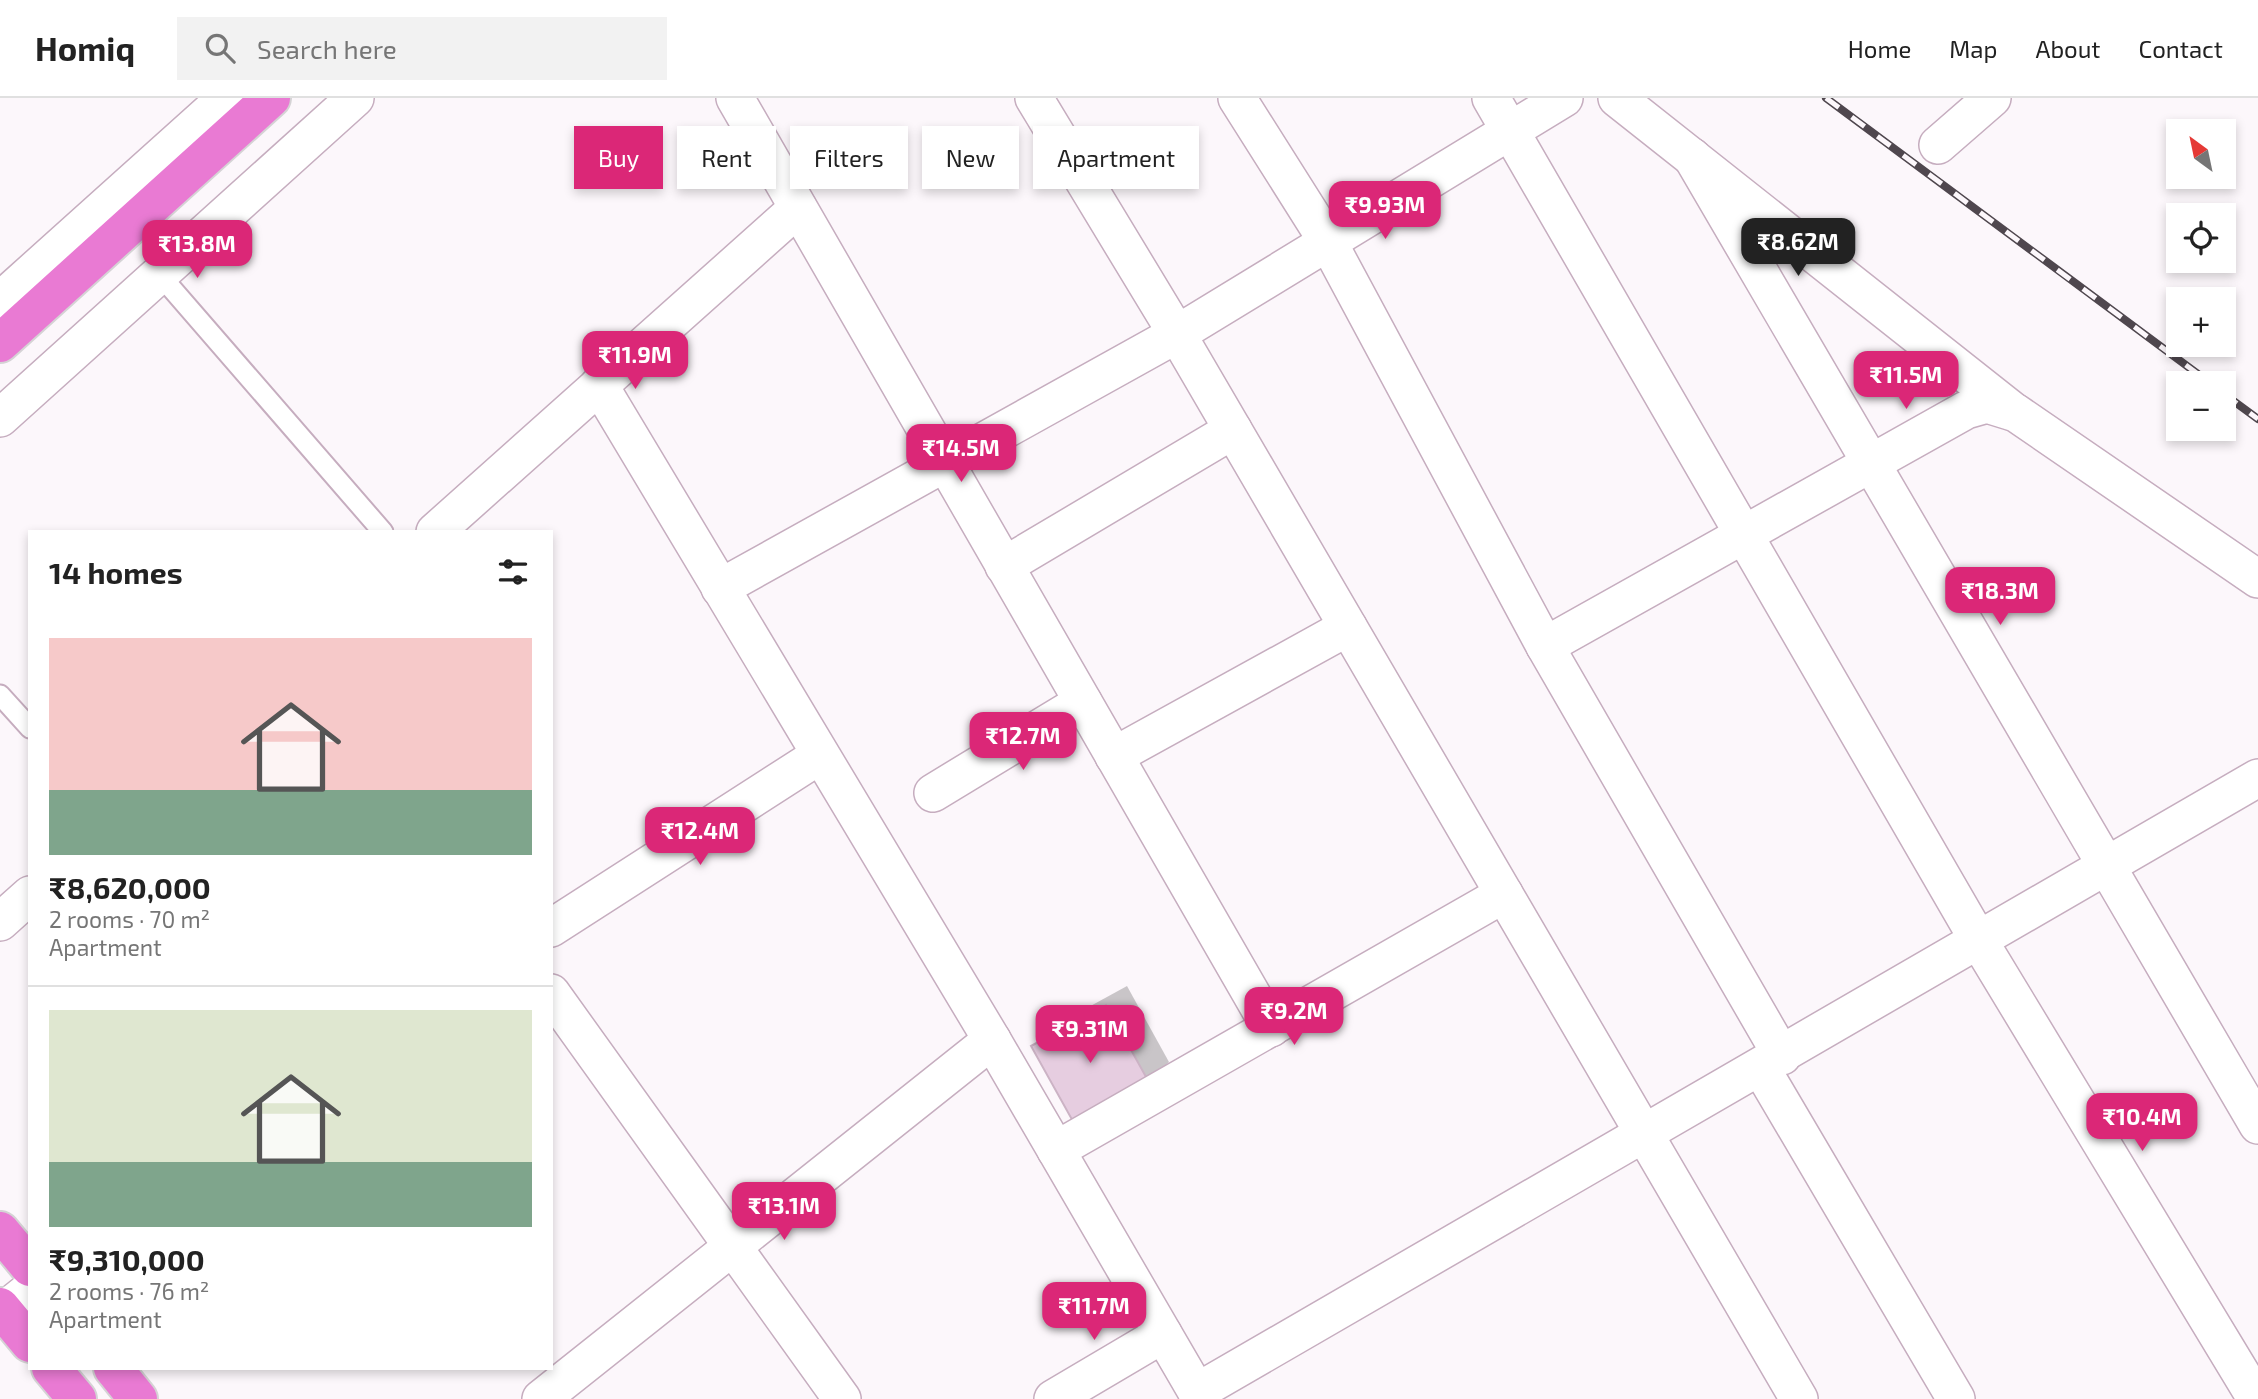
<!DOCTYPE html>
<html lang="en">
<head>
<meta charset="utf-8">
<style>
  body { margin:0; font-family:"Exo 2",sans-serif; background:#f2f2f2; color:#222; height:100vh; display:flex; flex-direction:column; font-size:26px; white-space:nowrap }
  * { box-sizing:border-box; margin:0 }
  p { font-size:23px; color:#767676 }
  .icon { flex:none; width:38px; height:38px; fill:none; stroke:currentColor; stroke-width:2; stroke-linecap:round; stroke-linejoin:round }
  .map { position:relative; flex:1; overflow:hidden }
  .sheet { position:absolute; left:28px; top:432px; width:525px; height:840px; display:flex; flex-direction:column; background:#fff; border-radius:0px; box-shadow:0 4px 10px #0003 }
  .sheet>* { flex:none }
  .guide { position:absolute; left:574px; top:28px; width:665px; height:63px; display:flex; gap:14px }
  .needle { width:46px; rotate:327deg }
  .controls { position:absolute; left:2166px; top:21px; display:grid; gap:14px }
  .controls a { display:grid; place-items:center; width:70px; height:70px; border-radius:0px; background:#fff; box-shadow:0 4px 10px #0003; font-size:35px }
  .price { position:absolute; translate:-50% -60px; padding:0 16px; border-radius:14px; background:#db2777; color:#fff; font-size:23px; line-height:46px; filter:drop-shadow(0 2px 4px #0008) }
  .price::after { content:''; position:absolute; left:50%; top:42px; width:21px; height:16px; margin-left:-10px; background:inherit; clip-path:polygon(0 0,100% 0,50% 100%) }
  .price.selected { background:#222; color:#fff }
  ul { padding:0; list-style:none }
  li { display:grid; align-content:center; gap:14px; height:371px; padding:0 21px }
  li+li { border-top:2px solid #e0e0e0 }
  li span { display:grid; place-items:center; height:217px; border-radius:0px; color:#555 }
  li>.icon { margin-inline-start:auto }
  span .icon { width:126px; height:126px; fill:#fffc; stroke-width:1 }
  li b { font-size:30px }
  h2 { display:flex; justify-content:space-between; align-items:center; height:84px; padding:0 21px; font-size:30px }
  .tag { padding:0 24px; border-radius:0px; background:#fff; box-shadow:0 4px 10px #0003; font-size:24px; line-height:63px }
  .tag.selected { background:#db2777; color:#fff }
  header { display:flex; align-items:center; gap:42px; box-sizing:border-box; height:98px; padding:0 35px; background:#fff; border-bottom:2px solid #e0e0e0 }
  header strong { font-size:33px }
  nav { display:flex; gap:38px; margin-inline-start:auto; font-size:24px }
  .search { width:490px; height:63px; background:#f2f2f2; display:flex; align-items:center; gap:18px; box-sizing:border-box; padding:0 24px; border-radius:0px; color:#767676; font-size:26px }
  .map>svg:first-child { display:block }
</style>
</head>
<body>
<header>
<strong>Homiq</strong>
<div class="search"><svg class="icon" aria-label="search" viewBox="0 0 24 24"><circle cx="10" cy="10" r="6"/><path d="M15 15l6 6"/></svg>Search here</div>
<nav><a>Home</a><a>Map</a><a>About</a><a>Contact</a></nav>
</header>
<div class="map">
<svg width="2258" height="1301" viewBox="0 0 2258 1301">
  <rect width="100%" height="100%" fill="#fcf7fb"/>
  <path fill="#0003" d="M1127 888 1169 964 1149 984 1033 948 1054 928Z"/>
  <path fill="#e6cde0" stroke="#ccb3c5" stroke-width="2" d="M1106 907 1150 986 1075 1027 1031 948Z"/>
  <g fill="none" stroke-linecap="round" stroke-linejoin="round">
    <defs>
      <g id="lane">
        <path d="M160 177 383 434"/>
        <path d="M0 597 30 630"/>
      </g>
      <g id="street">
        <path d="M735 0 1271 930"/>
        <path d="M1034 0 1177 236 1799 1301"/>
        <path d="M1237 0 1328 144 1545 548 1782 958"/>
        <path d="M1491 0 1979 843 2254 1297"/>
        <path d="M1617 0 2014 314"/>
        <path d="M1938 47 1992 0"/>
        <path d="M1692 59 2258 1027"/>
        <path d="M0 203 226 0"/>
        <path d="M599 287 992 942 1201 1301"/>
        <path d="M0 320 355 0"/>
        <path d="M435 434 798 110"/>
        <path d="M1004 468 1233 332"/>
        <path d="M720 490 1177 236 1564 0"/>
        <path d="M1545 548 1966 312 1987 306 2016 315 2258 481"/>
        <path d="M1114 658 1348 529"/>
        <path d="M933 695 1083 604"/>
        <path d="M0 824 30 797"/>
        <path d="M551 830 820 657"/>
        <path d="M551 895 842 1301"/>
        <path d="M1761 970 1956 1301"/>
        <path d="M1056 1052 1504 796"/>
        <path d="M0 1216 30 1192"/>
        <path d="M1197 1294 2258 680"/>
        <path d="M541 1301 992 942"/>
        <path d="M1053 1301 1163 1236"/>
      </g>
      <g id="highway">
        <path d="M0 245 271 0"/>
        <path d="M0 1133 30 1169"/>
        <path d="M0 1209 30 1245"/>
        <path d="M51 1270 77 1301"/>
        <path d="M113 1270 138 1301"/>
      </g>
    </defs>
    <use href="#lane" stroke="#c6adbf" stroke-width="23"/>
    <use href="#street" stroke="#c6adbf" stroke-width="40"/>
    <use href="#highway" stroke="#d5d3d5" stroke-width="42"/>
    <use href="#lane" stroke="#fff" stroke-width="19"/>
    <use href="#street" stroke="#fff" stroke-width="37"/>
    <use href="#highway" stroke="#e97ad3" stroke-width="38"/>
    <defs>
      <g id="rail">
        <path d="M1826 0 2210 285"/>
        <path d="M2224 296 2258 321"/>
      </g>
    </defs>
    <use href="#rail" stroke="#4f474e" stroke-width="8"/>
    <use href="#rail" stroke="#fcf7fb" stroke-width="5" stroke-dasharray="16" stroke-linecap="butt"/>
  </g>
</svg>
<div class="controls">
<a><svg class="needle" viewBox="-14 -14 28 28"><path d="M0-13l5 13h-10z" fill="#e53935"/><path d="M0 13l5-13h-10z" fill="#767676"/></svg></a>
<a><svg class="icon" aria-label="locate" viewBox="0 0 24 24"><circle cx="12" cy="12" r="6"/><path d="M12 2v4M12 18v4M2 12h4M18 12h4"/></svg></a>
<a>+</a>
<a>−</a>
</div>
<b class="price" style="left:1385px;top:143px">₹9.93M</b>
<b class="price selected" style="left:1798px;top:180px">₹8.62M</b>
<b class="price" style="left:197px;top:182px">₹13.8M</b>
<b class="price" style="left:635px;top:293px">₹11.9M</b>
<b class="price" style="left:1906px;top:313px">₹11.5M</b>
<b class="price" style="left:961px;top:386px">₹14.5M</b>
<b class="price" style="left:2000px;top:529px">₹18.3M</b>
<b class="price" style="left:1023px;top:674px">₹12.7M</b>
<b class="price" style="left:700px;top:769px">₹12.4M</b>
<b class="price" style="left:1294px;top:949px">₹9.2M</b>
<b class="price" style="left:1090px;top:967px">₹9.31M</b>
<b class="price" style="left:2142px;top:1055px">₹10.4M</b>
<b class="price" style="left:784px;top:1144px">₹13.1M</b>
<b class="price" style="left:1094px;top:1244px">₹11.7M</b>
<div class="guide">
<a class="tag selected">Buy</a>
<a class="tag">Rent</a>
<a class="tag">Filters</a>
<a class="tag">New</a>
<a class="tag">Apartment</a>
</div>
<section class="sheet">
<h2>14 homes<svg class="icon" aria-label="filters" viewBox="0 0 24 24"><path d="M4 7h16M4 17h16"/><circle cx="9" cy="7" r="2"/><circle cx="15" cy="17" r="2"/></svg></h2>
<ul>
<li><span style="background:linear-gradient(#f6c9c9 70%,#7fa58c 0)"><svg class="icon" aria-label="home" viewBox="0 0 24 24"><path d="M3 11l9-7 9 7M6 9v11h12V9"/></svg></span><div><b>₹8,620,000</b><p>2 rooms · 70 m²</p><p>Apartment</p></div></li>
<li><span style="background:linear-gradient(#dfe7d0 70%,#7fa58c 0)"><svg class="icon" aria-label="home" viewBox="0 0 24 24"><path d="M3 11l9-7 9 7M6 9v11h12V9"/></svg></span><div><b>₹9,310,000</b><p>2 rooms · 76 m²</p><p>Apartment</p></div></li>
</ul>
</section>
</div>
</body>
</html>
